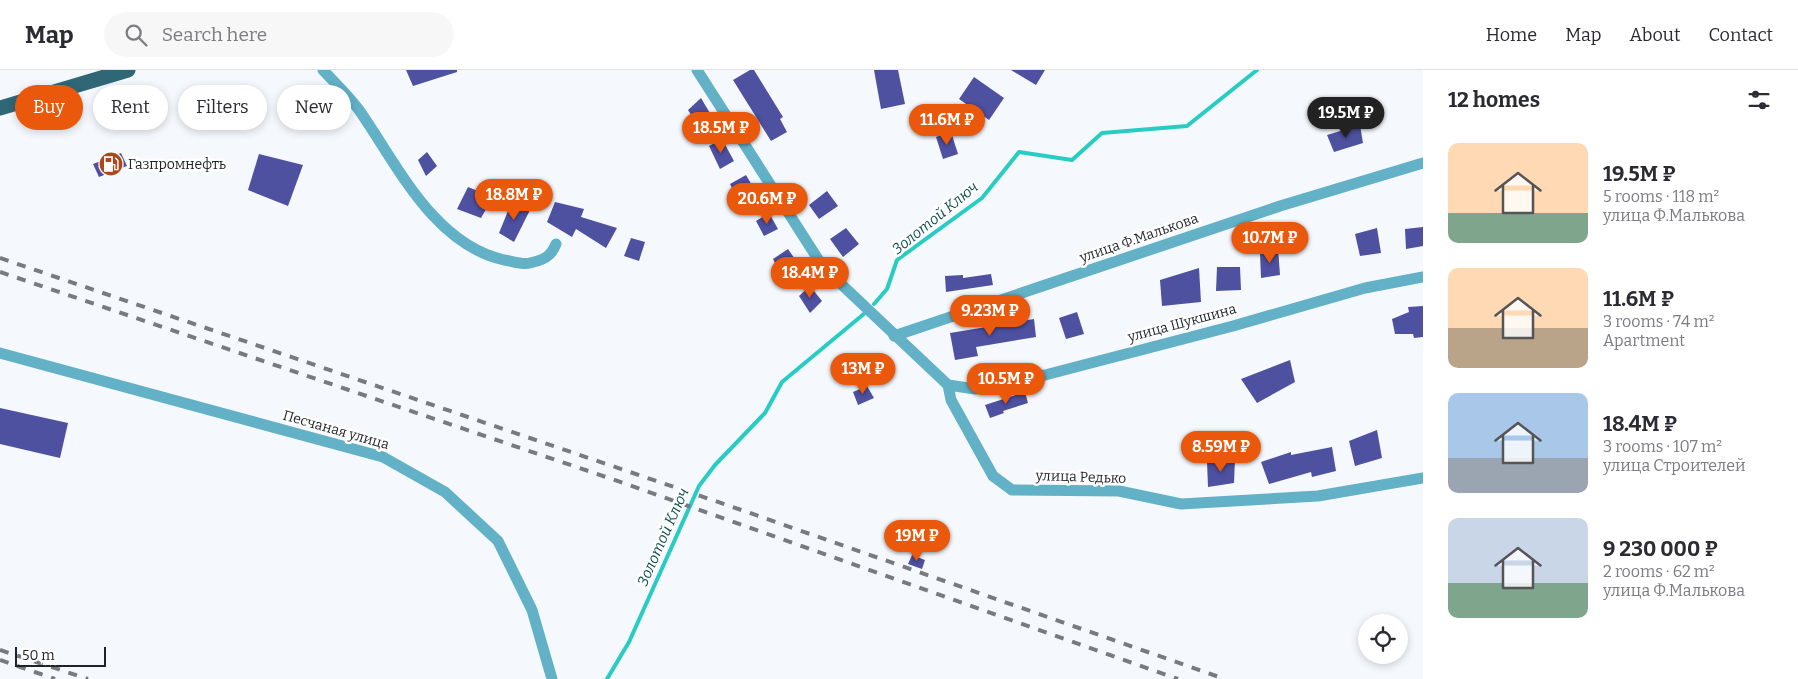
<!DOCTYPE html>
<html lang="en">
<head>
<meta charset="utf-8">
<style>
  body { margin:0; font-family:Bitter,serif; background:#f7f7f7; color:#2b2b33; height:100vh; display:flex; flex-direction:column; font-size:19px; white-space:nowrap }
  * { box-sizing:border-box; margin:0 }
  p { font-size:16px; color:#7c7c81 }
  .icon { flex:none; width:28px; height:28px; fill:none; stroke:currentColor; stroke-width:2; stroke-linecap:round; stroke-linejoin:round }
  .map { position:relative; flex:1; overflow:hidden }
  .details { display:flex; flex-direction:column; background:#fff; width:375px }
  .details>* { flex:none }
  .top-card { position:absolute; left:15px; top:15px; width:475px; height:45px; display:flex; gap:10px }
  .buttons { position:absolute; left:1358px; top:544px; display:grid; gap:10px }
  .buttons a { display:grid; place-items:center; width:50px; height:50px; border-radius:50%; background:#fff; box-shadow:0 2px 8px #0003; font-size:25px }
  .scale { position:absolute; left:15px; bottom:12px; width:91px; box-sizing:border-box; padding-left:5px; border:2px solid #1f2226; border-top:0; font-size:14px; line-height:18px; white-space:nowrap; color:#1f2226; -webkit-text-stroke:4px #fff; paint-order:stroke }
  .price { position:absolute; translate:-50% -42px; padding:0 11px; border-radius:18px; background:#ea580c; color:#fff; font-size:16px; line-height:32px; filter:drop-shadow(0 1px 2px #0008) }
  .price::after { content:''; position:absolute; left:50%; top:30px; width:15px; height:11px; margin-left:-8px; background:inherit; clip-path:polygon(0 0,100% 0,50% 100%) }
  .price.current { background:#222; color:#fff }
  ul { padding:0; list-style:none }
  li { display:flex; align-items:center; gap:15px; height:125px; padding:0 25px }
  li span { display:grid; place-items:center; flex:none; width:140px; height:100px; border-radius:10px; color:#555 }
  li>.icon { margin-inline-start:auto }
  span .icon { width:60px; height:60px; fill:#fffc; stroke-width:1 }
  li b { font-size:21px }
  h2 { display:flex; justify-content:space-between; align-items:center; height:60px; padding:0 25px; font-size:21px }
  .chip { padding:0 18px; border-radius:22px; background:#fff; box-shadow:0 2px 8px #0003; font-size:18px; line-height:45px }
  .chip.current { background:#ea580c; color:#fff }
  header { display:flex; align-items:center; gap:30px; box-sizing:border-box; height:70px; padding:0 25px; background:#fff; border-bottom:1px solid #e1e1e2 }
  header strong { font-size:24px }
  nav { display:flex; gap:28px; margin-inline-start:auto; font-size:18px }
  .search { width:350px; height:45px; background:#f7f7f7; display:flex; align-items:center; gap:12px; box-sizing:border-box; padding:0 18px; border-radius:28px; color:#7c7c81; font-size:19px }
  main { display:flex; flex:1; min-height:0 }
  .map>svg:first-child { display:block }
</style>
</head>
<body>
<header>
<strong>Map</strong>
<div class="search"><svg class="icon" aria-label="search" viewBox="0 0 24 24"><circle cx="10" cy="10" r="6"/><path d="M15 15l6 6"/></svg>Search here</div>
<nav><a>Home</a><a>Map</a><a>About</a><a>Contact</a></nav>
</header>
<main>
<div class="map">
<svg width="1423" height="609" viewBox="0 0 1423 609">
  <rect width="100%" height="100%" fill="#f5f9fe"/>
  <g fill="none" stroke-linecap="round" stroke-linejoin="round">
    <g stroke="#29ccc2" stroke-width="4">
      <path d="M874 234 887 219 897 190 982 128 1019 82 1072 90 1102 63 1187 56 1257 0"/>
      <path d="M607 609 629 572 699 416 715 395 765 343 782 312 865 243"/>
    </g>
  </g>
  <g fill="#4e50a0">
    <path d="M406 0H457V2L413 16Z"/>
    <path d="M750 0H754L783 47 780 49 787 62 771 71 733 10Z"/>
    <path d="M874 0H898L905 34 881 39Z"/>
    <path d="M1011 0H1045L1036 15Z"/>
    <path d="M974 7 1004 28 989 50 959 29Z"/>
    <path d="M701 28 711 45 698 56 688 40Z"/>
    <path d="M1360 55 1363 73 1334 82 1327 65Z"/>
    <path d="M951 62 958 84 943 89 936 67Z"/>
    <path d="M722 69 734 91 720 99 709 76Z"/>
    <path d="M427 82 437 96 426 106 418 90Z"/>
    <path d="M121 83 127 96 99 107 93 94Z"/>
    <path d="M259 84 303 95 288 136 248 120Z"/>
    <path d="M746 105 757 124 739 132 730 114Z"/>
    <path d="M468 117 493 127 481 148 457 139Z"/>
    <path d="M827 121 838 136 819 149 809 135Z"/>
    <path d="M512 131 531 138 514 172 499 163Z"/>
    <path d="M555 132 584 139 581 147 617 158 606 178 576 159 572 167 547 152Z"/>
    <path d="M769 143 778 159 764 166 756 151Z"/>
    <path d="M1423 157V176L1406 179 1405 159Z"/>
    <path d="M846 158 859 174 843 187 830 169Z"/>
    <path d="M1377 158 1381 183 1360 186 1355 164Z"/>
    <path d="M631 168 645 172 639 191 624 186Z"/>
    <path d="M1278 178 1280 205 1261 208 1260 183Z"/>
    <path d="M788 179 797 192 780 203 773 189Z"/>
    <path d="M1217 197H1240L1241 220 1216 221Z"/>
    <path d="M1199 198 1201 232 1162 236 1160 210Z"/>
    <path d="M991 204 993 215 946 222 945 206 963 205V208Z"/>
    <path d="M810 216 822 231 810 243 799 226Z"/>
    <path d="M1423 236V267L1414 268 1413 264H1395L1392 249 1409 242 1408 237Z"/>
    <path d="M1077 242 1084 264 1066 269 1059 248Z"/>
    <path d="M1034 249 1036 267 976 277 978 286 955 290 950 263Z"/>
    <path d="M1290 290 1295 312 1257 333 1241 309Z"/>
    <path d="M867 316 874 328 858 335 853 322Z"/>
    <path d="M1025 322 1028 333 1003 341 1004 343 990 348 985 335Z"/>
    <path d="M0 338 68 353 60 388 0 374Z"/>
    <path d="M1377 360 1382 388 1355 396 1349 371Z"/>
    <path d="M1332 377 1336 401 1312 407 1311 402 1269 414 1261 392 1291 382V385Z"/>
    <path d="M1235 389 1234 413 1208 417 1207 392Z"/>
    <path d="M912 485 925 490 922 499 908 494Z"/>
  </g>
  <g fill="none" stroke-linecap="round" stroke-linejoin="round">
    <g stroke="#62b1c7" stroke-width="11">
      <path d="M323 0C335 13 349 26 359 40 397 94 433 174 504 190 512 191 522 195 530 193 543 190 551 187 556 174"/>
      <path d="M697 0 823 197 948 315"/>
      <path d="M894 266 1280 136 1423 93"/>
      <path d="M0 283 383 387 445 422 498 471 532 540 552 609"/>
      <path d="M948 315 951 330 993 406 1012 420 1119 421 1181 434 1318 426 1423 408"/>
      <path d="M948 315 975 319 1045 305 1233 256 1365 218 1423 207"/>
    </g>
    <path stroke="#2f6777" stroke-width="15" d="M0 38 128 0"/>
    <g stroke="#777b7f" stroke-width="4" stroke-dasharray="9 9" stroke-linecap="butt">
      <path d="M0 188 727 435 1225 609"/>
      <path d="M0 202 609 408 1178 609"/>
      <path d="M0 580 88 609"/>
      <path d="M0 590 55 609"/>
    </g>
  </g>
  <defs>
    <symbol id="fuel-disc" viewBox="-11 -11 22 22"><circle r="9.5" fill="#ad471c" stroke="#fff"/><path d="M-5.5-6h7V0h2V4h1.3V-2.5L3-4.5l.8-.8L6-3V5H2.5V1h-1V6h-7ZM-4.2-4.7v3.2H.2V-4.7Z" fill="#fff"/></symbol>
  </defs>
  <g fill-rule="evenodd">
    <use href="#fuel-disc" x="97" y="80" width="28" height="28"/>
  </g>
  <g text-anchor="middle" dominant-baseline="central" stroke-width="5" stroke-linejoin="round" paint-order="stroke">
    <g font-size="14" fill="#1f2226" stroke="#fff" text-anchor="start">
      <text x="128" y="94">Газпромнефть</text>
    </g>
    <g font-size="14" fill="#1f2226" stroke="#fff">
      <text transform="translate(1139 168) rotate(-19)">улица Ф.Малькова</text>
      <text transform="translate(1182 253) rotate(-15)">улица Шукшина</text>
      <text transform="translate(336 360) rotate(16)">Песчаная улица</text>
      <text transform="translate(1081 407) rotate(2)">улица Редько</text>
    </g>
    <g font-size="15" font-style="italic" fill="#12524e" stroke="#fff">
      <text transform="translate(935 148) rotate(-39)">Золотой Ключ</text>
      <text transform="translate(663 467) rotate(-66)">Золотой Ключ</text>
    </g>
  </g>
</svg>
<div class="buttons">
<a><svg class="icon" aria-label="locate" viewBox="0 0 24 24"><circle cx="12" cy="12" r="6"/><path d="M12 2v4M12 18v4M2 12h4M18 12h4"/></svg></a>
</div>
<div class="scale">50 m</div>
<b class="price current" style="left:1346px;top:69px">19.5M ₽</b>
<b class="price" style="left:947px;top:76px">11.6M ₽</b>
<b class="price" style="left:721px;top:84px">18.5M ₽</b>
<b class="price" style="left:514px;top:151px">18.8M ₽</b>
<b class="price" style="left:767px;top:155px">20.6M ₽</b>
<b class="price" style="left:1270px;top:194px">10.7M ₽</b>
<b class="price" style="left:810px;top:229px">18.4M ₽</b>
<b class="price" style="left:990px;top:267px">9.23M ₽</b>
<b class="price" style="left:863px;top:325px">13M ₽</b>
<b class="price" style="left:1006px;top:335px">10.5M ₽</b>
<b class="price" style="left:1221px;top:403px">8.59M ₽</b>
<b class="price" style="left:917px;top:492px">19M ₽</b>
<div class="top-card">
<a class="chip current">Buy</a>
<a class="chip">Rent</a>
<a class="chip">Filters</a>
<a class="chip">New</a>
</div>
</div>
<section class="details">
<h2>12 homes<svg class="icon" aria-label="filters" viewBox="0 0 24 24"><path d="M4 7h16M4 17h16"/><circle cx="9" cy="7" r="2"/><circle cx="15" cy="17" r="2"/></svg></h2>
<ul>
<li><span style="background:linear-gradient(#ffd9b3 70%,#7fa58c 0)"><svg class="icon" aria-label="home" viewBox="0 0 24 24"><path d="M3 11l9-7 9 7M6 9v11h12V9"/></svg></span><div><b>19.5M ₽</b><p>5 rooms · 118 m²</p><p>улица Ф.Малькова</p></div></li>
<li><span style="background:linear-gradient(#ffd9b3 60%,#b9a48a 0)"><svg class="icon" aria-label="home" viewBox="0 0 24 24"><path d="M3 11l9-7 9 7M6 9v11h12V9"/></svg></span><div><b>11.6M ₽</b><p>3 rooms · 74 m²</p><p>Apartment</p></div></li>
<li><span style="background:linear-gradient(#a9c7e8 65%,#9aa5b1 0)"><svg class="icon" aria-label="home" viewBox="0 0 24 24"><path d="M3 11l9-7 9 7M6 9v11h12V9"/></svg></span><div><b>18.4M ₽</b><p>3 rooms · 107 m²</p><p>улица Строителей</p></div></li>
<li><span style="background:linear-gradient(#c9d6e8 65%,#7fa58c 0)"><svg class="icon" aria-label="home" viewBox="0 0 24 24"><path d="M3 11l9-7 9 7M6 9v11h12V9"/></svg></span><div><b>9 230 000 ₽</b><p>2 rooms · 62 m²</p><p>улица Ф.Малькова</p></div></li>
</ul>
</section>
</main>
</body>
</html>
